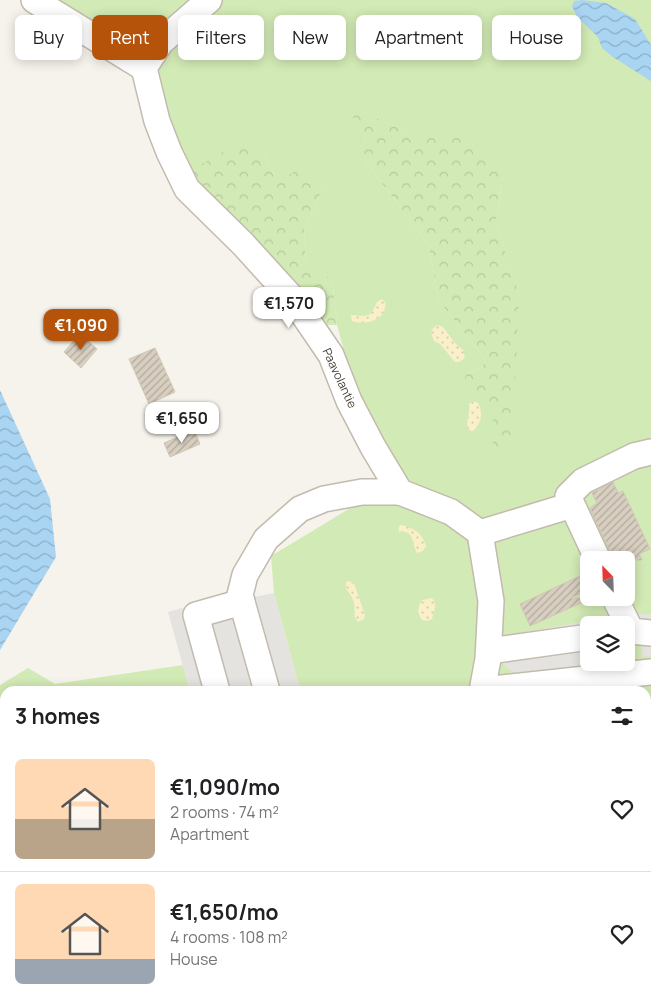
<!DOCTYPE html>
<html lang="en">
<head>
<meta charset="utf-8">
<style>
  body { margin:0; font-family:Manrope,sans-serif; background:#f2f2f2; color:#202124; height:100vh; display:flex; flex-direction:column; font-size:19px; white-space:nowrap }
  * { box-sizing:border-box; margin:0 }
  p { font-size:16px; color:#757577 }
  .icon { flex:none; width:28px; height:28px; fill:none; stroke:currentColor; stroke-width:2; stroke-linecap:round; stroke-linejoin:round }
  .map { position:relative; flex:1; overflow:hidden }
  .panel { position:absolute; left:0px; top:686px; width:651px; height:321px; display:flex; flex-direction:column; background:#fff; border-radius:15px 15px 0 0; box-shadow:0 2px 12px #0003 }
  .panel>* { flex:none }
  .banner { position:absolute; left:15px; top:15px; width:621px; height:45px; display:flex; gap:10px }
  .needle { width:32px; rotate:337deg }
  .tools { position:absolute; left:580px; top:551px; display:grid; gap:10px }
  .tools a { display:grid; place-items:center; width:55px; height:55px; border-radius:8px; background:#fff; box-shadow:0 2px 12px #0003; font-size:25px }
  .price { position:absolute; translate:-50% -42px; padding:0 11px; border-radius:10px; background:#fff; color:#222; font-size:16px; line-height:32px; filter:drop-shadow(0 1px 2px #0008) }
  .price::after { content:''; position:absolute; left:50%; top:30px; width:15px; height:11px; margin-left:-8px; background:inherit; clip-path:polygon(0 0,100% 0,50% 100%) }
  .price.current { background:#b45309; color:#fff }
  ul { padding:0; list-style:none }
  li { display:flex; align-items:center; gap:15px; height:125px; padding:0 15px }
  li+li { border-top:1px solid #e0e0e0 }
  li span { display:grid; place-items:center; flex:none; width:140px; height:100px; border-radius:8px; color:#555 }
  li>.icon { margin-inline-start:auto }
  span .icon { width:60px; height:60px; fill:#fffc; stroke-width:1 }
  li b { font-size:21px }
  h2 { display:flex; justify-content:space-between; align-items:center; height:60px; padding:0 15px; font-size:21px }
  .pill { padding:0 18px; border-radius:8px; background:#fff; box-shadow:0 2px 12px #0003; font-size:18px; line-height:45px }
  .pill.current { background:#b45309; color:#fff }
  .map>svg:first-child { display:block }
</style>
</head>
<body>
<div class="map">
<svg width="651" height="1007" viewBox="0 0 651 1007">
  <defs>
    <pattern id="forest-crowns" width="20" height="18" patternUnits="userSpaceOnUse" patternTransform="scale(1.25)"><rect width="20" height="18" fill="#d2eab5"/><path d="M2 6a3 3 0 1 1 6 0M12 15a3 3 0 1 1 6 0" fill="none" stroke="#b6ca9c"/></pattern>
    <pattern id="sand-dots" width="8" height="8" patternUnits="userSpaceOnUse" patternTransform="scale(1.25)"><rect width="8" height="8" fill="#f9efc9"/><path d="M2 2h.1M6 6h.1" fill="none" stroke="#d7cead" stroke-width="1.8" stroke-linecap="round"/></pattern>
    <pattern id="water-waves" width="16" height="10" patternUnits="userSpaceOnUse" patternTransform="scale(1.25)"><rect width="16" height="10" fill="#a9d4f2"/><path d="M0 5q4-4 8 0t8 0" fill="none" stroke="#8caec5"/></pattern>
    <pattern id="building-hatch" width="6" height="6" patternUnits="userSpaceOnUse" patternTransform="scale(1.25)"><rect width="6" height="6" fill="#d8cfc1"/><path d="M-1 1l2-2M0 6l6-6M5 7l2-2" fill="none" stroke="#b1aa9e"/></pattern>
  </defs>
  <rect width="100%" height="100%" fill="#f6f3ec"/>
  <g fill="#d2eab5" fill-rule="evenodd">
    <path d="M55 0H651V830L646 826V691H296L300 690 274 593 271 556 400 478 368 438 337 325 332 279 306 267 304 229 324 186 277 182 264 153 188 172 164 112 158 65ZM351 107 503 176 496 222 519 295 493 404 466 373 481 368 486 360 439 301 429 246 366 162ZM589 560H626V598H589ZM589 625H626V662H589Z"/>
    <path d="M183 665 190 691H5V712L0 696V685L28 668 55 684Z"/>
    <path d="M646 905 651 909V1005L646 1002Z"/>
    <path d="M376 1002H532L534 1007H373Z"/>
  </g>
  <g fill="url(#forest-crowns)">
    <path d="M350 106 411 134 467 135 503 176 496 222 519 294 513 433 493 454V404L464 384 466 373 481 368 486 360 439 301 429 246 366 162Z"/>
    <path d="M245 139 264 153 277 182 301 168 324 186 304 229 306 266 332 279 337 325H321L188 172Z"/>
    <path d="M646 826 651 830V911L646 907Z"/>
    <path d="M646 1002 651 1005V1007H533L531 1003Z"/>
  </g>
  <g fill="url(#sand-dots)">
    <path d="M382 299 385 302C388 320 365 326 352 321L351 315 364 316 371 314 377 302Z"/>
    <path d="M438 325 443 327 455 343 463 350 465 358 459 362H455L440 344 434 341 431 333 433 328Z"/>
    <path d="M473 401 478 403C484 414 481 424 472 432L467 427C467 419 470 413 469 404Z"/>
    <path d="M401 525C413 527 423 534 426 546L423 551 417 553C411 544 416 530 399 532L398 527Z"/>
    <path d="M349 581 354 583 365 615 364 619 358 622 355 618C354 604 356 601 346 589V582Z"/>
    <path d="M432 598C438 605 434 610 432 619L428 621 422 620C417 613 417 608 422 600Z"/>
  </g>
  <g fill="#e5e3e0">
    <path d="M274 593 300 690 190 691 168 612 227 595 254 597Z"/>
    <path d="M632 613 651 615V656L642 657 641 643 626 625H589V662L597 663 517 674 505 667 500 655 497 637Z"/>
  </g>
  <g fill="url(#water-waves)">
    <path d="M582 0 606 3 635 19 651 45V81L613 57 602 48 598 37 577 17 572 6 574 1Z"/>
    <path d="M0 390 50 499 56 557 0 650Z"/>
    <path d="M0 726 5 737V1002H134V1007H0Z"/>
  </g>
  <g fill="url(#building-hatch)" stroke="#d3c7b4">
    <path d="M80 334 97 349 81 368 64 352Z"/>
    <path d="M155 348 175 392 149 404 129 359Z"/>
    <path d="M194 430 200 444 170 457 164 443Z"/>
    <path d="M613 482 618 493 623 491 650 549 639 554 642 560H612L611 554 590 508 597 503 592 493Z"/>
    <path d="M584 574 589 585V590L570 598H592L530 626 520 604Z"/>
  </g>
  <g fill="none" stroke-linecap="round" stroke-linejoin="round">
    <defs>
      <g id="minor">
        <path d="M34 0 144 68"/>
        <path d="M209 0 161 42 144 68 157 121 169 152 187 189 243 244 292 298 331 355 349 401 373 447 400 492 451 512 480 533 491 601 488 659 482 691"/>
        <path d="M480 533 572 505"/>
        <path d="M598 560 568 496 583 481 634 456 651 452"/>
        <path d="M615 598 631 631 651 633"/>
        <path d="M489 651 589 637"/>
        <path d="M483 690 651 672"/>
        <path d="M217 691 196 615 242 602"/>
        <path d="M267 691 240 595 245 575 266 539 300 509 324 499 362 492H400"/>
        <path d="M562 1007 567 1002"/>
      </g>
    </defs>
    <use href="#minor" stroke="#c2bbae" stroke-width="28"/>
    <g stroke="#c4b79f" stroke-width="3" stroke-dasharray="2.5 2.5" stroke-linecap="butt">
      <path d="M646 862 651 857"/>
      <path d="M646 955 651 958"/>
      <path d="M381 1007 383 1002"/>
    </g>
    <use href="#minor" stroke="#fff" stroke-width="25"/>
  </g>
  <g text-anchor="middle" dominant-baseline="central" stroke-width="4.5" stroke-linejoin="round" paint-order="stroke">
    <g font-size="12" fill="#4b4439" stroke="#fff">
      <text transform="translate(340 378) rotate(65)">Paavolantie</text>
    </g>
  </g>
</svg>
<div class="tools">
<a><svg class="needle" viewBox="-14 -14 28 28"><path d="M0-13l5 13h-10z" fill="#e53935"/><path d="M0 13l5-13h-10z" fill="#757577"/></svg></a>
<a><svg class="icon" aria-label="layers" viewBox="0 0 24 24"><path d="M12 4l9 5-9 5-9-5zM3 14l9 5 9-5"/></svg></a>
</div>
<b class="price" style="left:289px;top:329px">€1,570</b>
<b class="price current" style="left:81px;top:351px">€1,090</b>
<b class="price" style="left:182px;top:444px">€1,650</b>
<div class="banner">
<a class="pill">Buy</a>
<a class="pill current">Rent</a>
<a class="pill">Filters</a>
<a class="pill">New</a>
<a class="pill">Apartment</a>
<a class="pill">House</a>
</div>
<section class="panel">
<h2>3 homes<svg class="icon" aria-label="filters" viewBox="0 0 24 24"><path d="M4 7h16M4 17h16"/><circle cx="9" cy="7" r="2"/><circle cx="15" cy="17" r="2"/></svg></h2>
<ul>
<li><span style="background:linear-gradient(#ffd9b3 60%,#b9a48a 0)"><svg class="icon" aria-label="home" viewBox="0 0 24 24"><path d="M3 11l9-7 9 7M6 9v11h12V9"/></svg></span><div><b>€1,090/mo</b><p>2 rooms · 74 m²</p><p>Apartment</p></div><svg class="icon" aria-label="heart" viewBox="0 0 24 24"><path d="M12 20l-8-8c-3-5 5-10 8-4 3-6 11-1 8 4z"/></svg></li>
<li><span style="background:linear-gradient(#ffd9b3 75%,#9aa5b1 0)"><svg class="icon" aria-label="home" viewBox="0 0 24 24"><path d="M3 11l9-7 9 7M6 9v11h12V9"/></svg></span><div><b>€1,650/mo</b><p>4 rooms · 108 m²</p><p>House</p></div><svg class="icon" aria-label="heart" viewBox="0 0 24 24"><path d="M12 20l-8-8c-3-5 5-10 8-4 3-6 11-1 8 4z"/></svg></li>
</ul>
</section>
</div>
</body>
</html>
